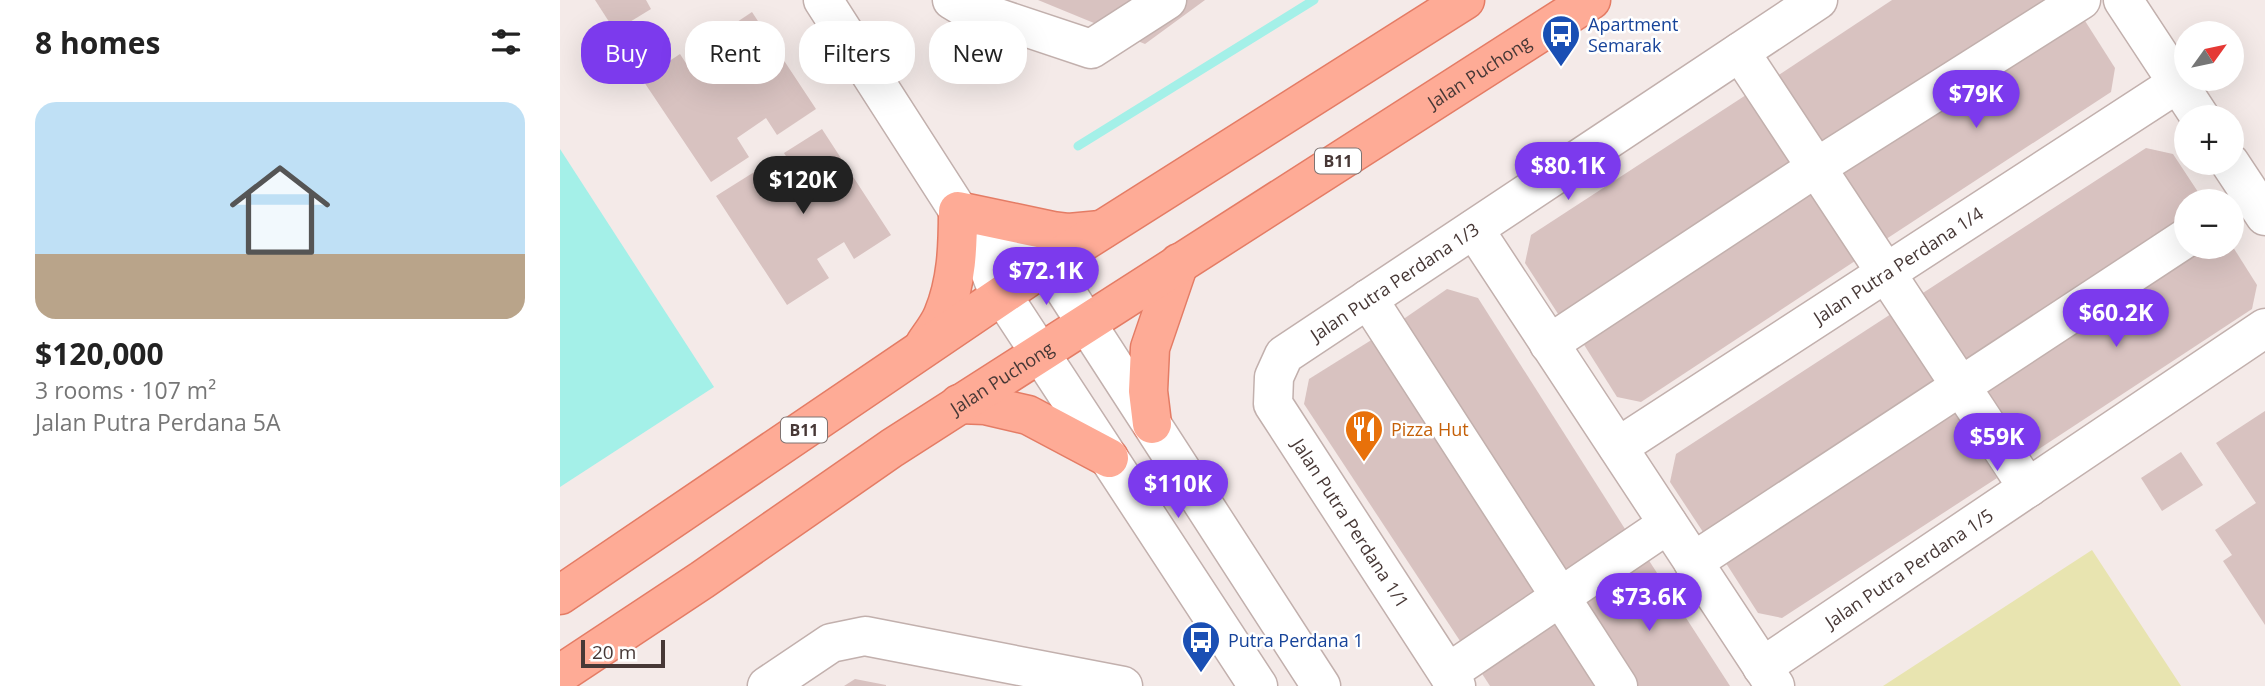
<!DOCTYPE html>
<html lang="en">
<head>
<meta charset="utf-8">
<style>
  body { margin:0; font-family:"Open Sans",sans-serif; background:#f2f2f2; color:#222; height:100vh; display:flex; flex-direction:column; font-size:26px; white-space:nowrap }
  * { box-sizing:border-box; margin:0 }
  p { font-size:23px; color:#767676 }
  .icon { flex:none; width:38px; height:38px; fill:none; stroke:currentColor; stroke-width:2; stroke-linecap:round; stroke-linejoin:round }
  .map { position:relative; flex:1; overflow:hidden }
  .panel { display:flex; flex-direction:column; background:#fff; width:560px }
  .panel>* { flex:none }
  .hud { position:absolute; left:21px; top:21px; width:665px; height:63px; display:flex; gap:14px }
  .needle { width:46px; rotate:57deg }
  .buttons { position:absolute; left:1614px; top:21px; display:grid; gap:14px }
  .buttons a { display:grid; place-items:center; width:70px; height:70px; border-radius:50%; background:#fff; box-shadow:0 7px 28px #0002; font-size:35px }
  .scale { position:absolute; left:21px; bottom:18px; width:84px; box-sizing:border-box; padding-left:7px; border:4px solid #473836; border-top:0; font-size:19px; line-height:24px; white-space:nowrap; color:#473836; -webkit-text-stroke:5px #fff; paint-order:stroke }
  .price { position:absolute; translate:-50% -60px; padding:0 16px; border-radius:24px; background:#7c3aed; color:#fff; font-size:23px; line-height:46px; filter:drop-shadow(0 2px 4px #0008) }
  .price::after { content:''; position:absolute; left:50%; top:42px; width:21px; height:16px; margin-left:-10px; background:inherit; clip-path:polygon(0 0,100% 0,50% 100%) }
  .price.selected { background:#222; color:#fff }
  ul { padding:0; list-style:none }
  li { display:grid; align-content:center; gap:14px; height:371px; padding:0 35px }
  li+li { border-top:2px solid #e0e0e0 }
  li span { display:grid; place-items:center; height:217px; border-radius:21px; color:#555 }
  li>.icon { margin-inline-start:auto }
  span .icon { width:126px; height:126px; fill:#fffc; stroke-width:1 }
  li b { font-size:30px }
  h2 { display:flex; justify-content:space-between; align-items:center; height:84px; padding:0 35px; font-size:30px }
  .pill { padding:0 24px; border-radius:28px; background:#fff; box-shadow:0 7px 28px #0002; font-size:24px; line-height:63px }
  .pill.selected { background:#7c3aed; color:#fff }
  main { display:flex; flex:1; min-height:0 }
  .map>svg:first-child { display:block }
</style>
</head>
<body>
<main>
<section class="panel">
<h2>8 homes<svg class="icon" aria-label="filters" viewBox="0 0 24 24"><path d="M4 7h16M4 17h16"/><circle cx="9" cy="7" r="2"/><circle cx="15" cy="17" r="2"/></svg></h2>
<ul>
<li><span style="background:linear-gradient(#bfe0f5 70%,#b9a48a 0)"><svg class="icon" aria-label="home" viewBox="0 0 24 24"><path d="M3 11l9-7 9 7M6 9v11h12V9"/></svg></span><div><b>$120,000</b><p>3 rooms · 107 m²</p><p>Jalan Putra Perdana 5A</p></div></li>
</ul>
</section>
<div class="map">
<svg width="1705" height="686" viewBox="0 0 1705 686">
  <rect width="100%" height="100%" fill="#f4eae8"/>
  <path fill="#e8e4b0" d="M1532 550 1621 686H1323Z"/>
  <path fill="#a4f0e8" d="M0 149 154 387 0 487Z"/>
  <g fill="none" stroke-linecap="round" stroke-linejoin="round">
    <path stroke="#a4f0e8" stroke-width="9" d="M518 146 754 0"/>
  </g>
  <g fill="#d8c2c0">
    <path d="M35 0H86L91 9 55 31Z"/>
    <path d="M478 0H645L585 44Z"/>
    <path d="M1332 0H1487L1251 155 1205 84Z"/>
    <path d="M192 12 256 109 217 135 206 118 177 138 189 157 151 182 82 79 120 54 133 74 161 56 150 40Z"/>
    <path d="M1520 13 1555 68 1551 92 1314 247 1269 178Z"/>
    <path d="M1186 95 1233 168 1002 320 965 263 971 235Z"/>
    <path d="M262 129 331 235 294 259 284 242 257 259 269 278 227 305 156 196 199 169 208 183 233 167 224 153Z"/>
    <path d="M1586 148 1613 154 1644 201H1626V223L1396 373 1349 302Z"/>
    <path d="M1249 191 1295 261 1081 402 1057 397 1021 340Z"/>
    <path d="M1636 247H1673L1697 285 1692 309 1456 464 1410 394Z"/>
    <path d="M887 289 918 298 1072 540 1000 586 832 327Z"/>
    <path d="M1331 314 1379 386 1147 538 1110 482 1116 454Z"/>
    <path d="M813 339 983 600 906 650 744 404 749 379Z"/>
    <path d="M1391 407 1437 478 1222 618 1198 613 1162 557Z"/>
    <path d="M1705 411V625L1663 561 1672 555 1655 530 1696 503 1656 443Z"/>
    <path d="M1621 452 1643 485 1602 511 1581 478Z"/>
    <path d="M1088 559 1170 686H1068L1017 606Z"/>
    <path d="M996 619 1040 686H930L919 669Z"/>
    <path d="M295 679 326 685V686H284Z"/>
  </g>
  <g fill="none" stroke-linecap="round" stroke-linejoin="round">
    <defs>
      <g id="minor">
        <path d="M263 0 419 243 435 284 442 295 698 686"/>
        <path d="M392 0 402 6 531 49 607 0"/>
        <path d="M1563 0 1640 117"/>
        <path d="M1180 52 1468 488"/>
        <path d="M1670 163 1705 216"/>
        <path d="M914 229 1215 686"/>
        <path d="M419 243 488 264 761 686"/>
        <path d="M808 299 1058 686"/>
        <path d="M989 344 1257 167 1521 0"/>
        <path id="s1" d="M1058 447 1618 83"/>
        <path d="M1133 562 1626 238"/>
        <path id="s2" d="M1202 667 1705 328"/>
        <path d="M888 673 1108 524"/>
        <path d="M207 686 271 643 305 636 563 686"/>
        <path id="s3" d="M896 686 713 404 714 377 724 355 1258 0"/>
      </g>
      <g id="major">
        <path d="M365 344C371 335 379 325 383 315 397 282 398 246 398 211L493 231 509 233 541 230"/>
        <path d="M399 404 425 405 468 415 549 458"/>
        <path d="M592 424 588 391 590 348 619 263"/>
        <path d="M0 595 488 264 905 0"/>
        <path id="s4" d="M0 674 142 580 332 448 1031 0"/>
      </g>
    </defs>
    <use href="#minor" stroke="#c2b0ad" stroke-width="41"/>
    <use href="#major" stroke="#e47c65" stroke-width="41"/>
    <use href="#minor" stroke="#fff" stroke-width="38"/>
    <use href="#major" stroke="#feab96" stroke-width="38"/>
  </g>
  <defs>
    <symbol id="bus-pin" viewBox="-11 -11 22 30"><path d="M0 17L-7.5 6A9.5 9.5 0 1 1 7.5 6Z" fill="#1a4fb4" stroke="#fff"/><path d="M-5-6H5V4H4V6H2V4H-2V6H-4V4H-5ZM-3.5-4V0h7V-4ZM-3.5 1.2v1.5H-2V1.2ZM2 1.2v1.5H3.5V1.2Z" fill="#fff"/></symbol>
    <symbol id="restaurant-pin" viewBox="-11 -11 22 30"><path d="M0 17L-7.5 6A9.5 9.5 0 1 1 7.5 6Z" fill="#e8710a" stroke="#fff"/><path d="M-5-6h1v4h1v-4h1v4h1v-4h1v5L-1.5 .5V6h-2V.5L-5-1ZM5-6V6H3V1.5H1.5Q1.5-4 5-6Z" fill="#fff"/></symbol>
  </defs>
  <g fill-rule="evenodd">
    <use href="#bus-pin" x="979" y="12" width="44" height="60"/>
    <use href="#restaurant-pin" x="782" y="407" width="44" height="60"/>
    <use href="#bus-pin" x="619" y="618" width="44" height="60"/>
  </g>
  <g text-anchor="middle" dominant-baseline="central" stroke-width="5" stroke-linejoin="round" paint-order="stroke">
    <g fill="#fff" stroke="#7e7472" stroke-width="2">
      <rect x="755" y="148.5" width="46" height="25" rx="5"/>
      <rect x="221" y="417.5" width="46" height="25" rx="5"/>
    </g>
    <g font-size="16" font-weight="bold" fill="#473836">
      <text x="778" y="161">B11</text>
      <text x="244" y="430">B11</text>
    </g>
    <g font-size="18" fill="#164399" stroke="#fff" text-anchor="start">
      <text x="1028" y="24">Apartment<tspan x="1028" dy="21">Semarak</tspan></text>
      <text x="668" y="640">Putra Perdana 1</text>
    </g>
    <g font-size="18" fill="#473836" stroke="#fff">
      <text stroke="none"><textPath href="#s4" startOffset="1099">Jalan Puchong</textPath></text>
      <text stroke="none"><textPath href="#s1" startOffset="334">Jalan Putra Perdana 1/4</textPath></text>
      <text stroke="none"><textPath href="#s3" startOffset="520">Jalan Putra Perdana 1/3</textPath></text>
      <text stroke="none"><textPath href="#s4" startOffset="532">Jalan Puchong</textPath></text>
      <text transform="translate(791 523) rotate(57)">Jalan Putra Perdana 1/1</text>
      <text stroke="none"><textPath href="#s2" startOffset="177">Jalan Putra Perdana 1/5</textPath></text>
    </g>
    <g font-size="18" fill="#c56008" stroke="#fff" text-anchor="start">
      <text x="831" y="429">Pizza Hut</text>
    </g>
  </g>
</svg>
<div class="buttons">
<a><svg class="needle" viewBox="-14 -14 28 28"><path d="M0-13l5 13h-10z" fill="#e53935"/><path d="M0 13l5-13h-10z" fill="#767676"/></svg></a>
<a>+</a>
<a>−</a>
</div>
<div class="scale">20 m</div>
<b class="price" style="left:1416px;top:130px">$79K</b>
<b class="price" style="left:1008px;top:202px">$80.1K</b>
<b class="price selected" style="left:243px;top:216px">$120K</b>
<b class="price" style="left:486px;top:307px">$72.1K</b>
<b class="price" style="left:1556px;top:349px">$60.2K</b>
<b class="price" style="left:1437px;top:473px">$59K</b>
<b class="price" style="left:618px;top:520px">$110K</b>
<b class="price" style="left:1089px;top:633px">$73.6K</b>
<div class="hud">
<a class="pill selected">Buy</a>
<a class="pill">Rent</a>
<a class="pill">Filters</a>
<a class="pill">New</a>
</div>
</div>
</main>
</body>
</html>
